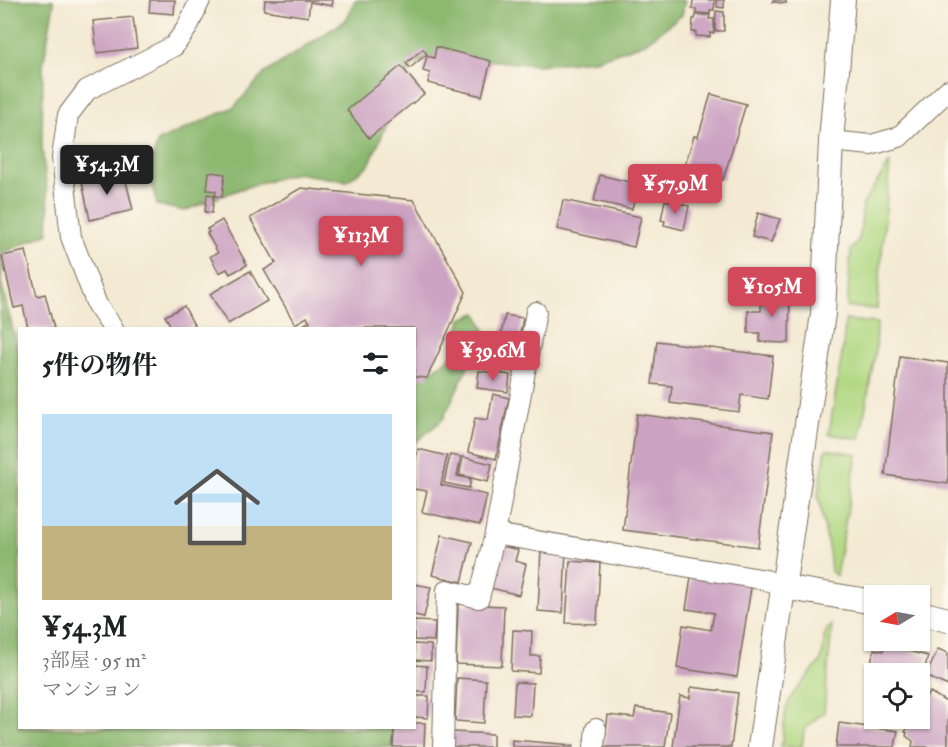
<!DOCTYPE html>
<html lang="ja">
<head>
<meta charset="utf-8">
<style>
  body { margin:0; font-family:"IM FELL Double Pica","Noto Serif JP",serif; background:#f2f2f2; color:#202124; height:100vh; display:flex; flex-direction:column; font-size:22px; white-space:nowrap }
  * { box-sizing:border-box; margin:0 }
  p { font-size:20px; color:#757577 }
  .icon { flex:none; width:33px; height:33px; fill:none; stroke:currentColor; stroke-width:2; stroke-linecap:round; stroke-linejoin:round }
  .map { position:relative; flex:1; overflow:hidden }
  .panel { position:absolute; left:18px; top:327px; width:398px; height:402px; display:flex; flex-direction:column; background:#fff; border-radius:0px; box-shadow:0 2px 4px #0004 }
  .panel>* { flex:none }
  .needle { width:39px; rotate:260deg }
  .controls { position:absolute; left:864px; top:585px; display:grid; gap:12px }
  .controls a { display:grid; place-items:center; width:66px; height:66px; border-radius:0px; background:#fff; box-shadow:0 2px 4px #0004; font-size:30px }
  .price { position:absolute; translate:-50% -51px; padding:0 14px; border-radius:6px; background:#d1495b; color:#fff; font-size:20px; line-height:39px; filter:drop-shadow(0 2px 3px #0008) }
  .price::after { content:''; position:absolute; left:50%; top:36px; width:18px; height:14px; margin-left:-9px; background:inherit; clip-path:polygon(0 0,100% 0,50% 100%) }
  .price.active { background:#222; color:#fff }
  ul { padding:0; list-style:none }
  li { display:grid; align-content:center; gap:12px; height:318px; padding:0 24px }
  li+li { border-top:2px solid #e0e0e0 }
  li span { display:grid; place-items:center; height:186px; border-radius:0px; color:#555 }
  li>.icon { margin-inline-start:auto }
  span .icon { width:108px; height:108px; fill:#fffc; stroke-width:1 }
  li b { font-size:26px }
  h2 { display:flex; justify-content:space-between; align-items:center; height:72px; padding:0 24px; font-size:26px }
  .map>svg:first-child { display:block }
</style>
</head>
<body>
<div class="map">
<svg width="948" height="747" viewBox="0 0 948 747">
  <rect width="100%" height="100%" fill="#fbf7ec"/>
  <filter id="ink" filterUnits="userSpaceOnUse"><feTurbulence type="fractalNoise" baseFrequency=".0167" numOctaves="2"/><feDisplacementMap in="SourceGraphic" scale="12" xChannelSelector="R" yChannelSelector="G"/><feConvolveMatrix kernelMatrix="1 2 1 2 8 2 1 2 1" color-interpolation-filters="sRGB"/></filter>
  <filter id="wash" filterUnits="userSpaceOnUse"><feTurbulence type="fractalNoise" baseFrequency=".008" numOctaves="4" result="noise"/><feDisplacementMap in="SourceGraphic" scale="24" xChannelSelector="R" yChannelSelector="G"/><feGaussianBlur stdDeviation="1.35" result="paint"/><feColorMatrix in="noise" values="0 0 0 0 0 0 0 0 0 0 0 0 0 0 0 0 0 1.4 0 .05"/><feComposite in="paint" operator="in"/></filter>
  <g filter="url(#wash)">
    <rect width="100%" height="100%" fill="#f4ead3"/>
    <g fill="#b1d882" stroke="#768150" stroke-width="1.5">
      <path d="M890 162 877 309 847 307 851 250 858 241 860 234 863 204Z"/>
      <path d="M845 320 877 323 876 349 860 439 829 434 843 347Z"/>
      <path d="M826 449 857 454 836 576 831 571 829 551 818 495Z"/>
      <path d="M832 625 824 712 804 730 802 747H781L786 709 790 700 793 694 820 662C827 650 819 634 832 625Z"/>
    </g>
    <g fill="#8cb870" stroke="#647147" stroke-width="1.5">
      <path d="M0 0H53L54 3 43 65 42 148 49 208 48 233 3 253 1 282 19 355 20 728H392V747H0Z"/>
      <path d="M355 0H685L682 15 645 43 595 60 536 65 436 55 412 66 369 165 347 181 296 173 240 189 184 211 157 205 149 170 158 141 234 107 265 73 346 20Z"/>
      <path d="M477 313 485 330 443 419 416 442H414V384L451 357 461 319Z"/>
    </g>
    <g id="blocks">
      <g fill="#cca3c2">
        <path d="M150 0H175L174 14 149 12Z"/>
        <path d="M265 0H333L332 6 310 2 308 17 264 10Z"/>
        <path d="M693 0H715L714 10H710V14L696 13V9H692Z"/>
        <path d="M717 0H724V8L717 7Z"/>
        <path d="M773 0H786V3L772 2Z"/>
        <path d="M716 11 724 12V31H715Z"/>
        <path d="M696 15H710L709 19H714V33H710V37L696 36V32H692L693 19H695Z"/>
        <path d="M133 17 137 48 97 53 93 21Z"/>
        <path d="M436 47 491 61 482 96 428 83 430 73 423 71 427 56 434 58Z"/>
        <path d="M423 49 427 54 410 68 406 63Z"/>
        <path d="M401 66 424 94 369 138 347 110Z"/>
        <path d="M711 94 746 104 723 180 684 168 694 136 698 137Z"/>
        <path d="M209 172 225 174 222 197 215 196 216 191 207 190Z"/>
        <path d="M124 173 133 210 90 220 82 182Z"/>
        <path d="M600 175 638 184 632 209 594 201Z"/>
        <path d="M301 188 414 200 466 292 427 378 414 377V328H303L302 326 310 321 307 317 295 324 264 270 276 263 250 218Z"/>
        <path d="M207 194 214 195 212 213 205 212Z"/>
        <path d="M563 200 641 217 634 247 557 229Z"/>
        <path d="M665 200 689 206 684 230 664 225 665 221 661 220Z"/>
        <path d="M758 213 780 219 771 242 752 237Z"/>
        <path d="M222 220 247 265 230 274 227 269 219 273 210 256 218 253 207 233 209 232 207 229Z"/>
        <path d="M26 251 37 296 45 294 54 328H28L23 306 14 308 2 256Z"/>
        <path d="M250 271 267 301 228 324 210 294Z"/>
        <path d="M761 291H790L789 343 760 342V333H748V311H761Z"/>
        <path d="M184 306 194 325 188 328H172L165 316Z"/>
        <path d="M505 315 523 318 517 349 499 345Z"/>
        <path d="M657 341 773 356 768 399 741 395 739 412 670 403 672 386 652 384Z"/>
        <path d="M497 350 517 353 515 371 494 369Z"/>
        <path d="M900 356 948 363V484L885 475Z"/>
        <path d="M479 371 510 375 508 392 477 388Z"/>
        <path d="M493 394 509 398 496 459 468 452 475 418 488 420Z"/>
        <path d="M637 414 773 432 758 547 623 530Z"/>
        <path d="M418 449 447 456 441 485 487 495 480 525 422 512 427 491 414 489V465Z"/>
        <path d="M450 455 461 457 457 476 471 479 469 488 444 483Z"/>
        <path d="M463 457 492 464 488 482 459 475Z"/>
        <path d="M442 535 472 542 462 582 432 575Z"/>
        <path d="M497 545 518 550 515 561 526 564 519 595 487 587Z"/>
        <path d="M541 548 566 550 563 613 538 611Z"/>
        <path d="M570 561 600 563 597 624 566 623Z"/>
        <path d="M692 571 752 581 737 677 677 668 683 625 711 630 714 613 686 609Z"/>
        <path d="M414 584 431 587 424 617 414 615Z"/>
        <path d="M458 604 504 606 502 666 456 664Z"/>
        <path d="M414 621 435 622 434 641 414 640Z"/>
        <path d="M513 630 532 631 531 656H540L539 673 511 671Z"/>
        <path d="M414 644 431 645V661L414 660Z"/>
        <path d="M885 645 928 656 922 680H920V674H894L870 667 874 649 883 651Z"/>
        <path d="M938 649 948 653V686L926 676Z"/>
        <path d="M414 665 427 666 426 692H414Z"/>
        <path d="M457 678 486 680 484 723 455 721Z"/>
        <path d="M515 682 533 683 531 716 513 715Z"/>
        <path d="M691 687 738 693 731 747H673L680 696 690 698Z"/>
        <path d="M930 692 948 703V747H912L913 741 906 736 907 733 905 732 914 718H920V703L925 694 927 696Z"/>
        <path d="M414 696H429L428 718 414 717Z"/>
        <path d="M636 708 670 713 665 747H604L608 715 634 718Z"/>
        <path d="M414 723H425L424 747H393L394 728H414Z"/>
        <path d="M839 723 898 731 895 747H836Z"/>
        <path d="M453 732 493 734V747H452Z"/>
        <path d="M512 740 573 745V747H512Z"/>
      </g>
    </g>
  </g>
  <g filter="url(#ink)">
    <use href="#blocks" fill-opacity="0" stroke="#7c6d5d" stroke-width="1.5"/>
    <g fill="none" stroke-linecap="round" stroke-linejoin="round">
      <defs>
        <g id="minor">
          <path d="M831 141 871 145 899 137 948 90"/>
          <path d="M113 328 97 305 71 237 62 158 68 115 87 90 174 46 187 28 200 0"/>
          <path d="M495 534 766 580 782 587"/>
          <path d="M443 747 447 590 479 598 495 534 536 312"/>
          <path d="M594 747 596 729"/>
        </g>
        <g id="tertiary">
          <path d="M782 587 874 602"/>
          <path d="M920 613 948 620"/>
          <path d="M760 747 823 314 831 141 843 0"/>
        </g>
      </defs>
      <use href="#minor" stroke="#7c6d5d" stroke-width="22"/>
      <use href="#tertiary" stroke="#7c6d5d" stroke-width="26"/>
      <use href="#minor" stroke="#fff" stroke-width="20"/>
      <use href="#tertiary" stroke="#fff" stroke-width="24"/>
    </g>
  </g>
</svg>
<div class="controls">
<a><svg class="needle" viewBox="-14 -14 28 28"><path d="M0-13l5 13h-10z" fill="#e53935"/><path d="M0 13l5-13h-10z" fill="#757577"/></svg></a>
<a><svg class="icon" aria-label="locate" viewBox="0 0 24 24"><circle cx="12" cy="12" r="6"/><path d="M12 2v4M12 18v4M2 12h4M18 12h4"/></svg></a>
</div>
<b class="price active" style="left:107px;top:196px">¥54.3M</b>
<b class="price" style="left:675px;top:215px">¥57.9M</b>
<b class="price" style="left:361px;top:267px">¥113M</b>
<b class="price" style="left:772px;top:318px">¥105M</b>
<b class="price" style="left:493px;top:382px">¥39.6M</b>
<section class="panel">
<h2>5件の物件<svg class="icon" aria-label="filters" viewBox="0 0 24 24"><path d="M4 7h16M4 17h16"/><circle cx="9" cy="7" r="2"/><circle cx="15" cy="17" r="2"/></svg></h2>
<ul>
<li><span style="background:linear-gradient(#bfe0f5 60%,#c2b280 0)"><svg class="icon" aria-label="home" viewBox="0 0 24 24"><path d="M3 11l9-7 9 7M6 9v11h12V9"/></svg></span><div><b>¥54.3M</b><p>3部屋 · 95 m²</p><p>マンション</p></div></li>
</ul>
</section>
</div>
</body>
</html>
